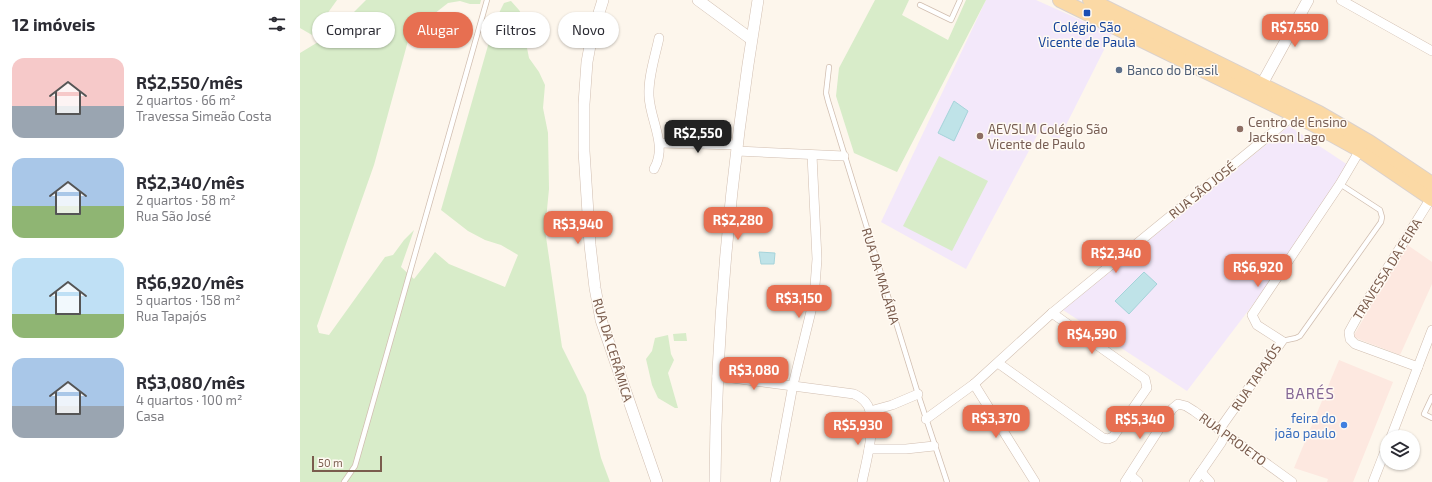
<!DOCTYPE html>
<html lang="pt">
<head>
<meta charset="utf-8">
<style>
  body { margin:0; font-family:"Exo 2",sans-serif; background:#f7f7f7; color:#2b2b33; height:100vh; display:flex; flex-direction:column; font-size:15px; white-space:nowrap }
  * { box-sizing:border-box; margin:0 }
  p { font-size:13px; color:#7c7c81 }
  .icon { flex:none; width:22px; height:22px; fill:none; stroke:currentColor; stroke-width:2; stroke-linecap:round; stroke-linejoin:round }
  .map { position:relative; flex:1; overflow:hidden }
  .panel { display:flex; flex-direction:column; background:#fff; width:300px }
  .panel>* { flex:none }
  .banner { position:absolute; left:12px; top:12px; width:380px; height:36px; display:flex; gap:8px }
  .controls { position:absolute; left:1080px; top:430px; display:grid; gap:8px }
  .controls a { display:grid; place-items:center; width:40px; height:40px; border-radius:50%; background:#fff; box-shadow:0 1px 3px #0004; font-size:20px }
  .scale { position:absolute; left:12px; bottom:10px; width:70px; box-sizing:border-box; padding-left:4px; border:2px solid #7a5c4d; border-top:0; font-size:11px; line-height:14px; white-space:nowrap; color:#7a5c4d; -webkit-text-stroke:3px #fffaf3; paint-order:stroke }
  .price { position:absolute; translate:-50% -34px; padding:0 9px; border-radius:8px; background:#e76f51; color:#fff; font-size:13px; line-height:26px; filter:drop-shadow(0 1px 2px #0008) }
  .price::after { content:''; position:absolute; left:50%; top:24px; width:12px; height:9px; margin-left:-6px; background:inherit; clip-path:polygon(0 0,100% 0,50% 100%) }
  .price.active { background:#222; color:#fff }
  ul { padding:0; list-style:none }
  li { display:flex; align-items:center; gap:12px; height:100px; padding:0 12px }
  li span { display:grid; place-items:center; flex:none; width:112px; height:80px; border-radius:12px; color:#555 }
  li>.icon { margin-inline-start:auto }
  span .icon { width:48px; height:48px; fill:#fffc; stroke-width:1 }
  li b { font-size:17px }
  h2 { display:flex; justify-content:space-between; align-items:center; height:48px; padding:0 12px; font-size:17px }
  .chip { padding:0 14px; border-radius:18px; background:#fff; box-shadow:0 1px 3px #0004; font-size:14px; line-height:36px }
  .chip.active { background:#e76f51; color:#fff }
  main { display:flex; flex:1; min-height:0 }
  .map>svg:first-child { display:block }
</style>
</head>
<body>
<main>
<section class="panel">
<h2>12 imóveis<svg class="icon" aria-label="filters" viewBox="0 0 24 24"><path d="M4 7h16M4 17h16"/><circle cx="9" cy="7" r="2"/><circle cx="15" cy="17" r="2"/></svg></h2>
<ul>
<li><span style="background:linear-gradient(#f6c9c9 60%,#9aa5b1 0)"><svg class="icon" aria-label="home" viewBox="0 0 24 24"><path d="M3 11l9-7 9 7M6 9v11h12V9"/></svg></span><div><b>R$2,550/mês</b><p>2 quartos · 66 m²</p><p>Travessa Simeão Costa</p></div></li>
<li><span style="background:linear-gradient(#a9c7e8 60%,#8fb573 0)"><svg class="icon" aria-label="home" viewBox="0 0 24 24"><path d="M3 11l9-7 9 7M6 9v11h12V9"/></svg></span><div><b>R$2,340/mês</b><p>2 quartos · 58 m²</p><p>Rua São José</p></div></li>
<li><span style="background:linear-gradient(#bfe0f5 70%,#8fb573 0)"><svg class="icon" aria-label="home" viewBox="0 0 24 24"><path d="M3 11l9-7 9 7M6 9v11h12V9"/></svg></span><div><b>R$6,920/mês</b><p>5 quartos · 158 m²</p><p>Rua Tapajós</p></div></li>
<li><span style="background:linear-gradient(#a9c7e8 60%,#9aa5b1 0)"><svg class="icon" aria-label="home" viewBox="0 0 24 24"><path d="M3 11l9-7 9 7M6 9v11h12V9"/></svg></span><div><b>R$3,080/mês</b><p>4 quartos · 100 m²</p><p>Casa</p></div></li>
</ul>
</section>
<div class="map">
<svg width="1132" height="482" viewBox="0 0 1132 482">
  <rect width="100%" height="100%" fill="#fdf6ec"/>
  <g fill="#fde8e0">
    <path d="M1106 244 1132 262V284L1100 355 1053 337Z"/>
    <path d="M1039 360 1093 382 1053 482H1027L1028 479 994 468Z"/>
  </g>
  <g fill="#f3e8fa">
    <path d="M686 0H736L812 34 758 141 740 130 666 269 581 222Z"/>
    <path d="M989 126 1048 165 990 256 887 391 763 310Z"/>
  </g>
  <g fill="#d8ecc9">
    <path d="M0 0H37L12 35 0 28Z"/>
    <path d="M66 0H181L180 4H170L160 1 148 3 134 14 126 23 113 32 108 41 74 165 17 326 19 333 29 335 85 257 93 255 104 240 114 230 101 267 114 279 135 252 149 264 205 287 218 255 201 245 185 240 168 231 141 210 195 21 204 3 211 1 219 10 227 23 226 43 229 58 239 72 245 85 243 108 248 133 249 189 245 230 262 347 286 395 301 458 310 482H0V53L33 33Z"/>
    <path d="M575 0H609L602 15 648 40 666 0H686L597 172 554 153 536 96 539 68Z"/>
    <path d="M639 156 688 181 652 251 603 226Z"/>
    <path d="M386 333 387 341H374L373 334Z"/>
    <path d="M368 335 371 354 374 360 368 373 378 408H375L358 398 352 385 346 359 352 351 355 338Z"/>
  </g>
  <g fill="#bfe3e8" stroke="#a5d3da">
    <path d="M654 101 668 111 654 141 638 133Z"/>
    <path d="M459 252 475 253 474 264H461Z"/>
    <path d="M844 272 857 284 829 314 815 301Z"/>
  </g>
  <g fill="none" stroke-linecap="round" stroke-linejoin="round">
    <defs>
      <g id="service">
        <path d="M620 5 651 20 660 0"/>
        <path d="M529 67 526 93 528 101 618 394 647 482"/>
        <path d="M982 341 996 338 1000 336 1081 222 1082 217 1080 210 1040 184"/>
        <path d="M1132 397 1124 414 1132 418"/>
        <path d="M44 482 55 466 187 0"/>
      </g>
      <g id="minor">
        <path d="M1041 0 1132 51"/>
        <path d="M360 143 437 145"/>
        <path d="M437 151 544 156"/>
        <path d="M354 169C368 145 350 121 349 96 348 77 355 57 359 38"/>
        <path d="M698 363 803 438 808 439 813 437 847 388 845 379 752 313"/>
        <path d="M1118 367 1055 344 1050 339 1049 332 1060 312 1131 198"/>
        <path d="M417 376 554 394C561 397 568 403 570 411 575 430 566 463 562 482"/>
        <path d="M674 384 735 482"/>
        <path d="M570 411 592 405 618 394"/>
        <path d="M626 419 674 384 752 313 994 115"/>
        <path d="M919 430 982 341 957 325 952 315 1040 184 1060 150"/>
        <path d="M1091 437 1132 330"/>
        <path d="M569 449H606L634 446"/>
        <path d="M901 472 910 482"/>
        <path d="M830 475 838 482"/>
        <path d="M475 482 493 385 514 299 517 259 512 155"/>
        <path d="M825 482 872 409 878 404 886 406 894 411 992 482"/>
        <path d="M894 482 921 443 925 435"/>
        <path d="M1073 482 1087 446"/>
      </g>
      <g id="tertiary">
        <path d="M303 0 292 35 287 62 284 104V151L290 245 295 288 301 320 357 482"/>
        <path d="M398 0 451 39"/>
        <path d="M962 84 1008 0"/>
        <path d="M415 482C416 320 432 159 458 0"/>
      </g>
      <g id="primary">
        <path d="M760 0 1013 124 1060 150 1132 199"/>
        <path d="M790 0 1019 113 1069 142 1132 184"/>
      </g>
    </defs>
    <use href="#service" stroke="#d1beb0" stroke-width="6"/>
    <use href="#minor" stroke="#d1beb0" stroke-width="10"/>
    <use href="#tertiary" stroke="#d1beb0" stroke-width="12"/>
    <use href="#primary" stroke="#dad1cd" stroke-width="16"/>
    <use href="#service" stroke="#fff" stroke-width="4.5"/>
    <use href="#minor" stroke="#fff" stroke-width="9"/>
    <use href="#tertiary" stroke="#fff" stroke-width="11"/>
    <use href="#primary" stroke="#fbd9a5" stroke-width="14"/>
  </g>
  <rect fill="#1a4fb4" stroke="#fffaf3" stroke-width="1.5" x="783" y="9" width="8" height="8" rx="2"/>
  <circle fill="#5c6f8a" stroke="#fffaf3" stroke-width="1.5" cx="819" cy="70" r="4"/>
  <g fill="#8d6e63" stroke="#fffaf3" stroke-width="1.5">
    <circle cx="940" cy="129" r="4"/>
    <circle cx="680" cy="136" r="4"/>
  </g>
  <circle fill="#3f7fe0" stroke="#fffaf3" stroke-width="1.5" cx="1044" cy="425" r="4"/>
  <g text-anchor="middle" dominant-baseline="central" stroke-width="3" stroke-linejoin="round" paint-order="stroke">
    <g font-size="13" fill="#164399" stroke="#fffaf3">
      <text x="787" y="27">Colégio São<tspan x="787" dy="15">Vicente de Paula</tspan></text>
    </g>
    <g font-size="13" fill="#4e5e75" stroke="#fffaf3" text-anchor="start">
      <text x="827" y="70">Banco do Brasil</text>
    </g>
    <g font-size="13" fill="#785e54" stroke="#fffaf3" text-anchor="start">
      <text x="948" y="122">Centro de Ensino<tspan x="948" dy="15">Jackson Lago</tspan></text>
      <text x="688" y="129">AEVSLM Colégio São<tspan x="688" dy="15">Vicente de Paulo</tspan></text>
    </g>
    <g font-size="13" fill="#7a5c4d" stroke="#fffaf3">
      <text transform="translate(902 190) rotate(-39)">RUA SÃO JOSÉ</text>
      <text transform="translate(1087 269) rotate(-58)">TRAVESSA DA FEIRA</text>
      <text transform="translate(581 276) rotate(73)">RUA DA MALÁRIA</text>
      <text transform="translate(313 350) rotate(73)">RUA DA CERÂMICA</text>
      <text transform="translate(956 377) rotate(-56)">RUA TAPAJÓS</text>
      <text transform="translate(933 439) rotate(36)">RUA PROJETO</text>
    </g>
    <g font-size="13" fill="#366cbe" stroke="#fffaf3" text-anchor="end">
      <text x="1036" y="418">feira do<tspan x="1036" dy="15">joão paulo</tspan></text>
    </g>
    <g font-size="15" letter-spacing="1" fill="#846695" stroke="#fffaf3">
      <text x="1010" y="393">BARÉS</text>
    </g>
  </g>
</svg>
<div class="controls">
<a><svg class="icon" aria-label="layers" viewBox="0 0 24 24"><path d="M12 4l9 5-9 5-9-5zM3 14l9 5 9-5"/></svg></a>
</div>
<div class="scale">50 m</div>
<b class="price" style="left:995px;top:48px">R$7,550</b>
<b class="price active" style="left:398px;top:154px">R$2,550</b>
<b class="price" style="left:438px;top:241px">R$2,280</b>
<b class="price" style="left:278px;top:245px">R$3,940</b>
<b class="price" style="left:816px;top:274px">R$2,340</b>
<b class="price" style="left:958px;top:288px">R$6,920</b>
<b class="price" style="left:499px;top:319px">R$3,150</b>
<b class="price" style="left:792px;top:355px">R$4,590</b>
<b class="price" style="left:454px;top:391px">R$3,080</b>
<b class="price" style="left:696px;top:439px">R$3,370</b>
<b class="price" style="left:840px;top:440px">R$5,340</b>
<b class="price" style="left:558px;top:446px">R$5,930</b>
<div class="banner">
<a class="chip">Comprar</a>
<a class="chip active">Alugar</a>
<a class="chip">Filtros</a>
<a class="chip">Novo</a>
</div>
</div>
</main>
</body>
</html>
